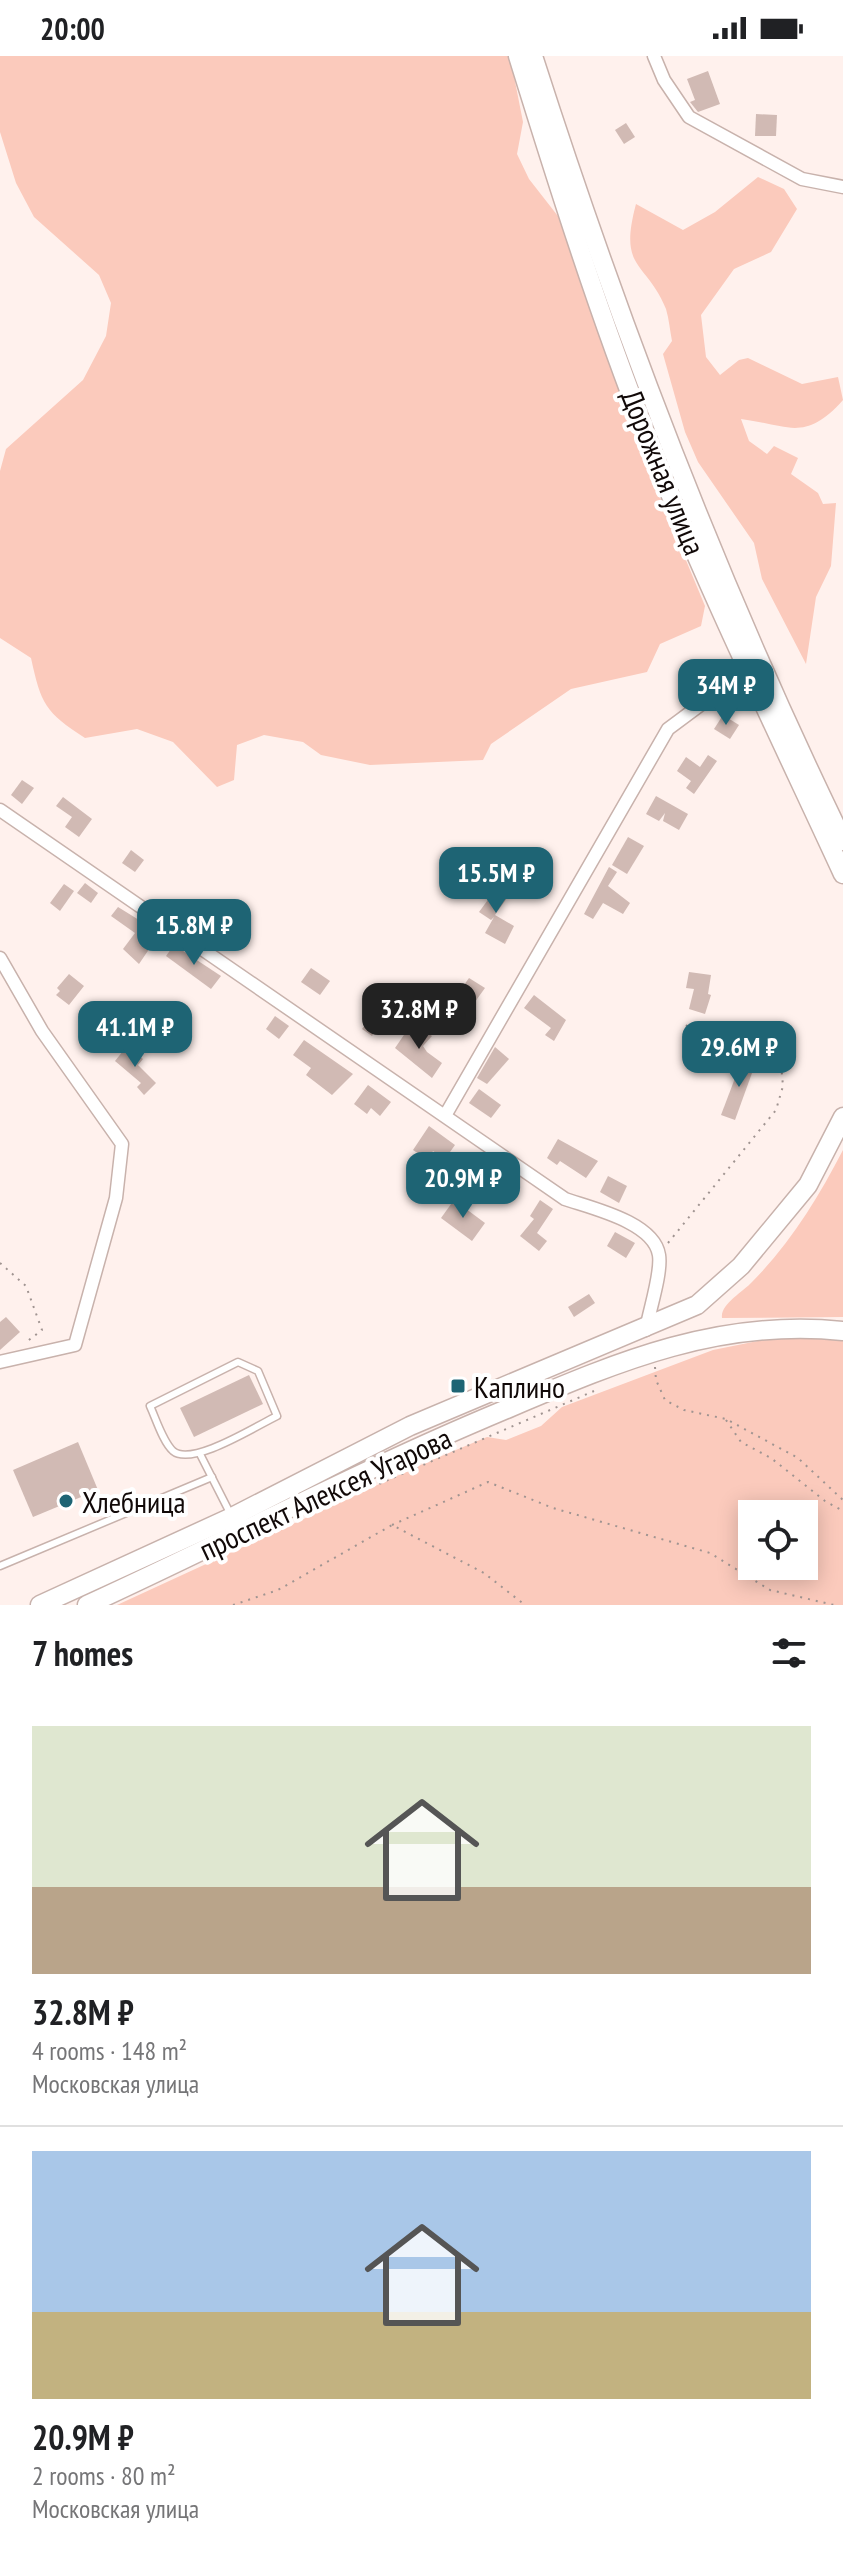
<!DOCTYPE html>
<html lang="en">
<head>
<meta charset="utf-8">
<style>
  body { margin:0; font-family:"PT Sans Narrow",sans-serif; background:#f2f2f2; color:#202124; height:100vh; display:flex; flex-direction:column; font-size:30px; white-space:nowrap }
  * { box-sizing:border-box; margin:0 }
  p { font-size:26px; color:#757577 }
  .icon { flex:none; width:44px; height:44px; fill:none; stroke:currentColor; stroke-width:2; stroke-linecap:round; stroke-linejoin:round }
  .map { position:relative; height:1549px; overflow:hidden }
  .side { display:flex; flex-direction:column; background:#fff; flex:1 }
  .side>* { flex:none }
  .tools { position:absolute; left:738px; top:1444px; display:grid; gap:16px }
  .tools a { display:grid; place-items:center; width:80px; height:80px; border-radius:0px; background:#fff; box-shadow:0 4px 20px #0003; font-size:40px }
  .price { position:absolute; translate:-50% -68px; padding:0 18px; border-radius:16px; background:#1e6474; color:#fff; font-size:26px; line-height:52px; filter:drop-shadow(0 2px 4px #0008) }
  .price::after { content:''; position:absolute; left:50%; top:48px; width:24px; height:18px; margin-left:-12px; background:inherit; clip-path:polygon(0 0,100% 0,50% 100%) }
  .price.active { background:#222; color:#fff }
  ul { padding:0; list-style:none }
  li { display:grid; align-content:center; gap:16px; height:424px; padding:0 32px }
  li+li { border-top:2px solid #e0e0e0 }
  li span { display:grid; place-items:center; height:248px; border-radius:0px; color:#555 }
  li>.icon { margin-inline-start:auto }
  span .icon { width:144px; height:144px; fill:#fffc; stroke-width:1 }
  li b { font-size:34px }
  h2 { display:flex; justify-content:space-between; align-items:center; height:96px; padding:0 32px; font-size:34px }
  .status { display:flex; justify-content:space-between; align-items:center; height:56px; padding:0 40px; background:#fff; direction:ltr }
  .status svg { height:22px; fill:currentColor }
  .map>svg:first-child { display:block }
</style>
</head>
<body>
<div class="status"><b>20:00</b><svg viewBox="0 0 49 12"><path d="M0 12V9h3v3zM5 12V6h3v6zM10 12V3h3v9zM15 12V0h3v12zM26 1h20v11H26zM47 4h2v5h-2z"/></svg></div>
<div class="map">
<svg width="843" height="1549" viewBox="0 0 843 1549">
  <rect width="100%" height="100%" fill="#fff1ed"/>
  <g fill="#fbcabc" fill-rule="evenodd">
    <path d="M0 0H510L523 66 517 98 529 123 561 164 649 415 705 550 701 570 660 588 647 616 571 633 491 688 483 704 370 709 321 699 303 686 264 679 237 689 234 724 217 731 173 686 137 673 85 682C45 656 41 648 31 602L0 582V415L6 393 83 324 106 280 111 247 99 219 34 161 16 127 0 76Z"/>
    <path d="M758 121 784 133 797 153 771 196 734 213 701 259 706 301 720 319 739 304 748 302 802 328 838 321 843 344C805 387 788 369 741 363L749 385 767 398 774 390 798 402 791 418 818 437 823 448 836 447 831 510 816 541 806 608 762 523 754 487 698 406 685 376 663 298 672 285C670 275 669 263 666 253 646 204 618 215 636 148L683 174 715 156Z"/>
    <path d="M843 1094V1261L722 1262C720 1248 743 1236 752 1226 790 1188 818 1142 843 1094Z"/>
    <path d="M843 1281V1549H117L425 1407 487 1381 506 1384 541 1370 562 1351 713 1294 768 1283ZM752 1458H804V1510H752Z"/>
  </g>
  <g fill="#d1bab4">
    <path d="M708 15 720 48 698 56 690 46 695 44 687 23Z"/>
    <path d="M756 58 777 59 776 80H755Z"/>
    <path d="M626 67 635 81 624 88 615 74Z"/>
    <path d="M723 659 739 669 730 683 714 673Z"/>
    <path d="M708 699 717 705 694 738 686 732 691 725 677 715 686 701 700 711Z"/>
    <path d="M22 724 34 732 22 748 11 739Z"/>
    <path d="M656 740 688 758 679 774 663 765 665 757 659 765 646 758Z"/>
    <path d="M63 741 92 763 79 781 65 771 72 761 56 750Z"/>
    <path d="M628 781 644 790 627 818 612 809Z"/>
    <path d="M131 794 144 804 135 816 122 807Z"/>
    <path d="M609 811 617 816 608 830 630 847 623 858 603 847 593 863 584 858Z"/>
    <path d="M85 827 98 837 91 847 77 837Z"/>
    <path d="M492 827 509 839 495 859 514 870 505 888 485 877 494 861 491 864 479 856 490 841 485 838Z"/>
    <path d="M64 828 74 835 60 855 50 847Z"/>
    <path d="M217 848 234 860 225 872 208 860Z"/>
    <path d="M118 851 160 877 139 908 123 893 135 877 111 860Z"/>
    <path d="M174 889 221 920 211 933 166 900Z"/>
    <path d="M311 912 330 925 320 939 301 926Z"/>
    <path d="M689 916 711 919 708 938 711 939 705 958 689 953 694 933 686 932Z"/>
    <path d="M69 918 84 930 69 949 56 939 60 935 57 932Z"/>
    <path d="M469 922 485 932 464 961 449 950Z"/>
    <path d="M534 939 566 964 554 985 545 979 551 972 524 952Z"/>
    <path d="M372 959 382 966 372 980 362 973Z"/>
    <path d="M275 960 289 970 279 983 266 973Z"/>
    <path d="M419 970 432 980 423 990 427 996 442 1007 432 1022 395 992 406 976 411 980Z"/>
    <path d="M304 984 353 1018 332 1039 306 1019 311 1012 293 999Z"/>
    <path d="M127 990 143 1003 138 1009 156 1027 144 1039 137 1031 141 1027 115 1005Z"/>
    <path d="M495 991 509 1003 487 1028 477 1022Z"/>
    <path d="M743 1001 756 1006 735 1064 721 1059Z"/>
    <path d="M368 1029 391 1046 380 1060 371 1052 367 1058 354 1048Z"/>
    <path d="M479 1033 501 1049 491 1062 469 1047Z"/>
    <path d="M429 1070 455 1089 445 1103 433 1095 428 1104 413 1094Z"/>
    <path d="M558 1083 598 1105 586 1122 560 1105 557 1109 547 1102Z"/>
    <path d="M608 1120 627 1130 619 1147 600 1136Z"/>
    <path d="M454 1144 485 1167 472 1185 441 1162Z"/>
    <path d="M540 1144 553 1153 537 1177 547 1185 539 1195 520 1180 534 1163 530 1160Z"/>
    <path d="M615 1176 635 1187 626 1202 607 1190Z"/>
    <path d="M589 1238 595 1247 574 1261 568 1251Z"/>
    <path d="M6 1261 20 1276 0 1294V1266Z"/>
    <path d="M249 1319 263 1348 194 1381 180 1352Z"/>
    <path d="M78 1386 98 1434 33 1461 13 1414Z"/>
  </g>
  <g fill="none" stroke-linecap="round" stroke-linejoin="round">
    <defs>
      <g id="lane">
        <path d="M238 1306 258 1315 277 1360C256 1370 192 1411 173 1395 163 1386 156 1363 150 1350Z"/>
        <path d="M200 1398 231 1459"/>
        <path d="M0 1510 212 1421"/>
      </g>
      <g id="street">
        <path d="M654 0 664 24 689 61 802 123 843 131"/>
        <path d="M0 754 565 1143C591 1152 654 1166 659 1199 662 1217 649 1255 646 1274"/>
        <path d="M0 902 42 975 122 1088 116 1142 75 1289 0 1306"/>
        <path d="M446 1058 668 673 715 638"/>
      </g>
      <g id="primary">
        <path d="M518 0C558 129 599 259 649 386 707 532 777 675 843 818"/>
        <path d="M533 0C619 268 719 531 843 785"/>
        <path d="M40 1549 232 1461 410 1370 697 1249 741 1210 808 1129 843 1061"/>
        <path d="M87 1549C220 1488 349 1420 483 1363 602 1313 710 1261 843 1275"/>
      </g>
    </defs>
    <use href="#lane" stroke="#c8b2ac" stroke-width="9"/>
    <use href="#street" stroke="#c8b2ac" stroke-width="15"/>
    <use href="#primary" stroke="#c8b2ac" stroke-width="21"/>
    <g stroke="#a09491" stroke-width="2" stroke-dasharray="2 6" stroke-linecap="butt">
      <path d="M668 1187 776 1054 783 1030 781 1008 772 1000 682 968"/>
      <path d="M0 1207 26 1230 42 1274 25 1287"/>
      <path d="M655 1311 656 1324 665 1344 684 1354 726 1363 798 1402 843 1444"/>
      <path d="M726 1364 741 1386 771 1402 825 1445 843 1455"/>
      <path d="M372 1431 594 1335"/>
      <path d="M392 1469 488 1426 553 1452 710 1497 770 1534 834 1549"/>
      <path d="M233 1549 278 1534 392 1469 484 1517 525 1549"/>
    </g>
    <use href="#lane" stroke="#fff" stroke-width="6"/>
    <use href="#street" stroke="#fff" stroke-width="12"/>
    <use href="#primary" stroke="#fff" stroke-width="18"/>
  </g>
  <g fill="#1e6474" stroke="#fff" stroke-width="3">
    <rect x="450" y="1322" width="16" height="16" rx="4"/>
    <circle cx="66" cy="1445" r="8"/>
  </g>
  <g text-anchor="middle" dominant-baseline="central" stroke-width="8" stroke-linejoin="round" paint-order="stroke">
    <g font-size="30" fill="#110908" stroke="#fff">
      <text transform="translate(664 416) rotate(68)">Дорожная улица</text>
      <text transform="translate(325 1437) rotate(-25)">проспект Алексея Угарова</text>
    </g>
    <g font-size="30" fill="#110908" stroke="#fff" text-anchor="start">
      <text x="474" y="1330">Каплино</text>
      <text x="82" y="1445">Хлебница</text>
    </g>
  </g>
</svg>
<div class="tools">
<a><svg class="icon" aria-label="locate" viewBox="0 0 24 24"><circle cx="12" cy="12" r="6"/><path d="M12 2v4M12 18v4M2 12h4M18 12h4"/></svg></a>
</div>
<b class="price" style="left:726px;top:671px">34M ₽</b>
<b class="price" style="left:496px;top:859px">15.5M ₽</b>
<b class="price" style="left:194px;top:911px">15.8M ₽</b>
<b class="price active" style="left:419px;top:995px">32.8M ₽</b>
<b class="price" style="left:135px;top:1013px">41.1M ₽</b>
<b class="price" style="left:739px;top:1033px">29.6M ₽</b>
<b class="price" style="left:463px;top:1164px">20.9M ₽</b>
</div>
<section class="side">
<h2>7 homes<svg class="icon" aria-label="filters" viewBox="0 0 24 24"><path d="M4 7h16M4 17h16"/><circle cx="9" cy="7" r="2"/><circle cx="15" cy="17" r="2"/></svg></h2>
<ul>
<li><span style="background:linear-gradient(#dfe7d0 65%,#b9a48a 0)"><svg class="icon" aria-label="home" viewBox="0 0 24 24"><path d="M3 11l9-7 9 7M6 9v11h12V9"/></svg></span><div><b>32.8M ₽</b><p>4 rooms · 148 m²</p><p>Московская улица</p></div></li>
<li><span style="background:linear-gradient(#a9c7e8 65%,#c2b280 0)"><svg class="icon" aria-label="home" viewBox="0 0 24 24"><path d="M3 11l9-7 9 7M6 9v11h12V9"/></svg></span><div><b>20.9M ₽</b><p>2 rooms · 80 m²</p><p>Московская улица</p></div></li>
</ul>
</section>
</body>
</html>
